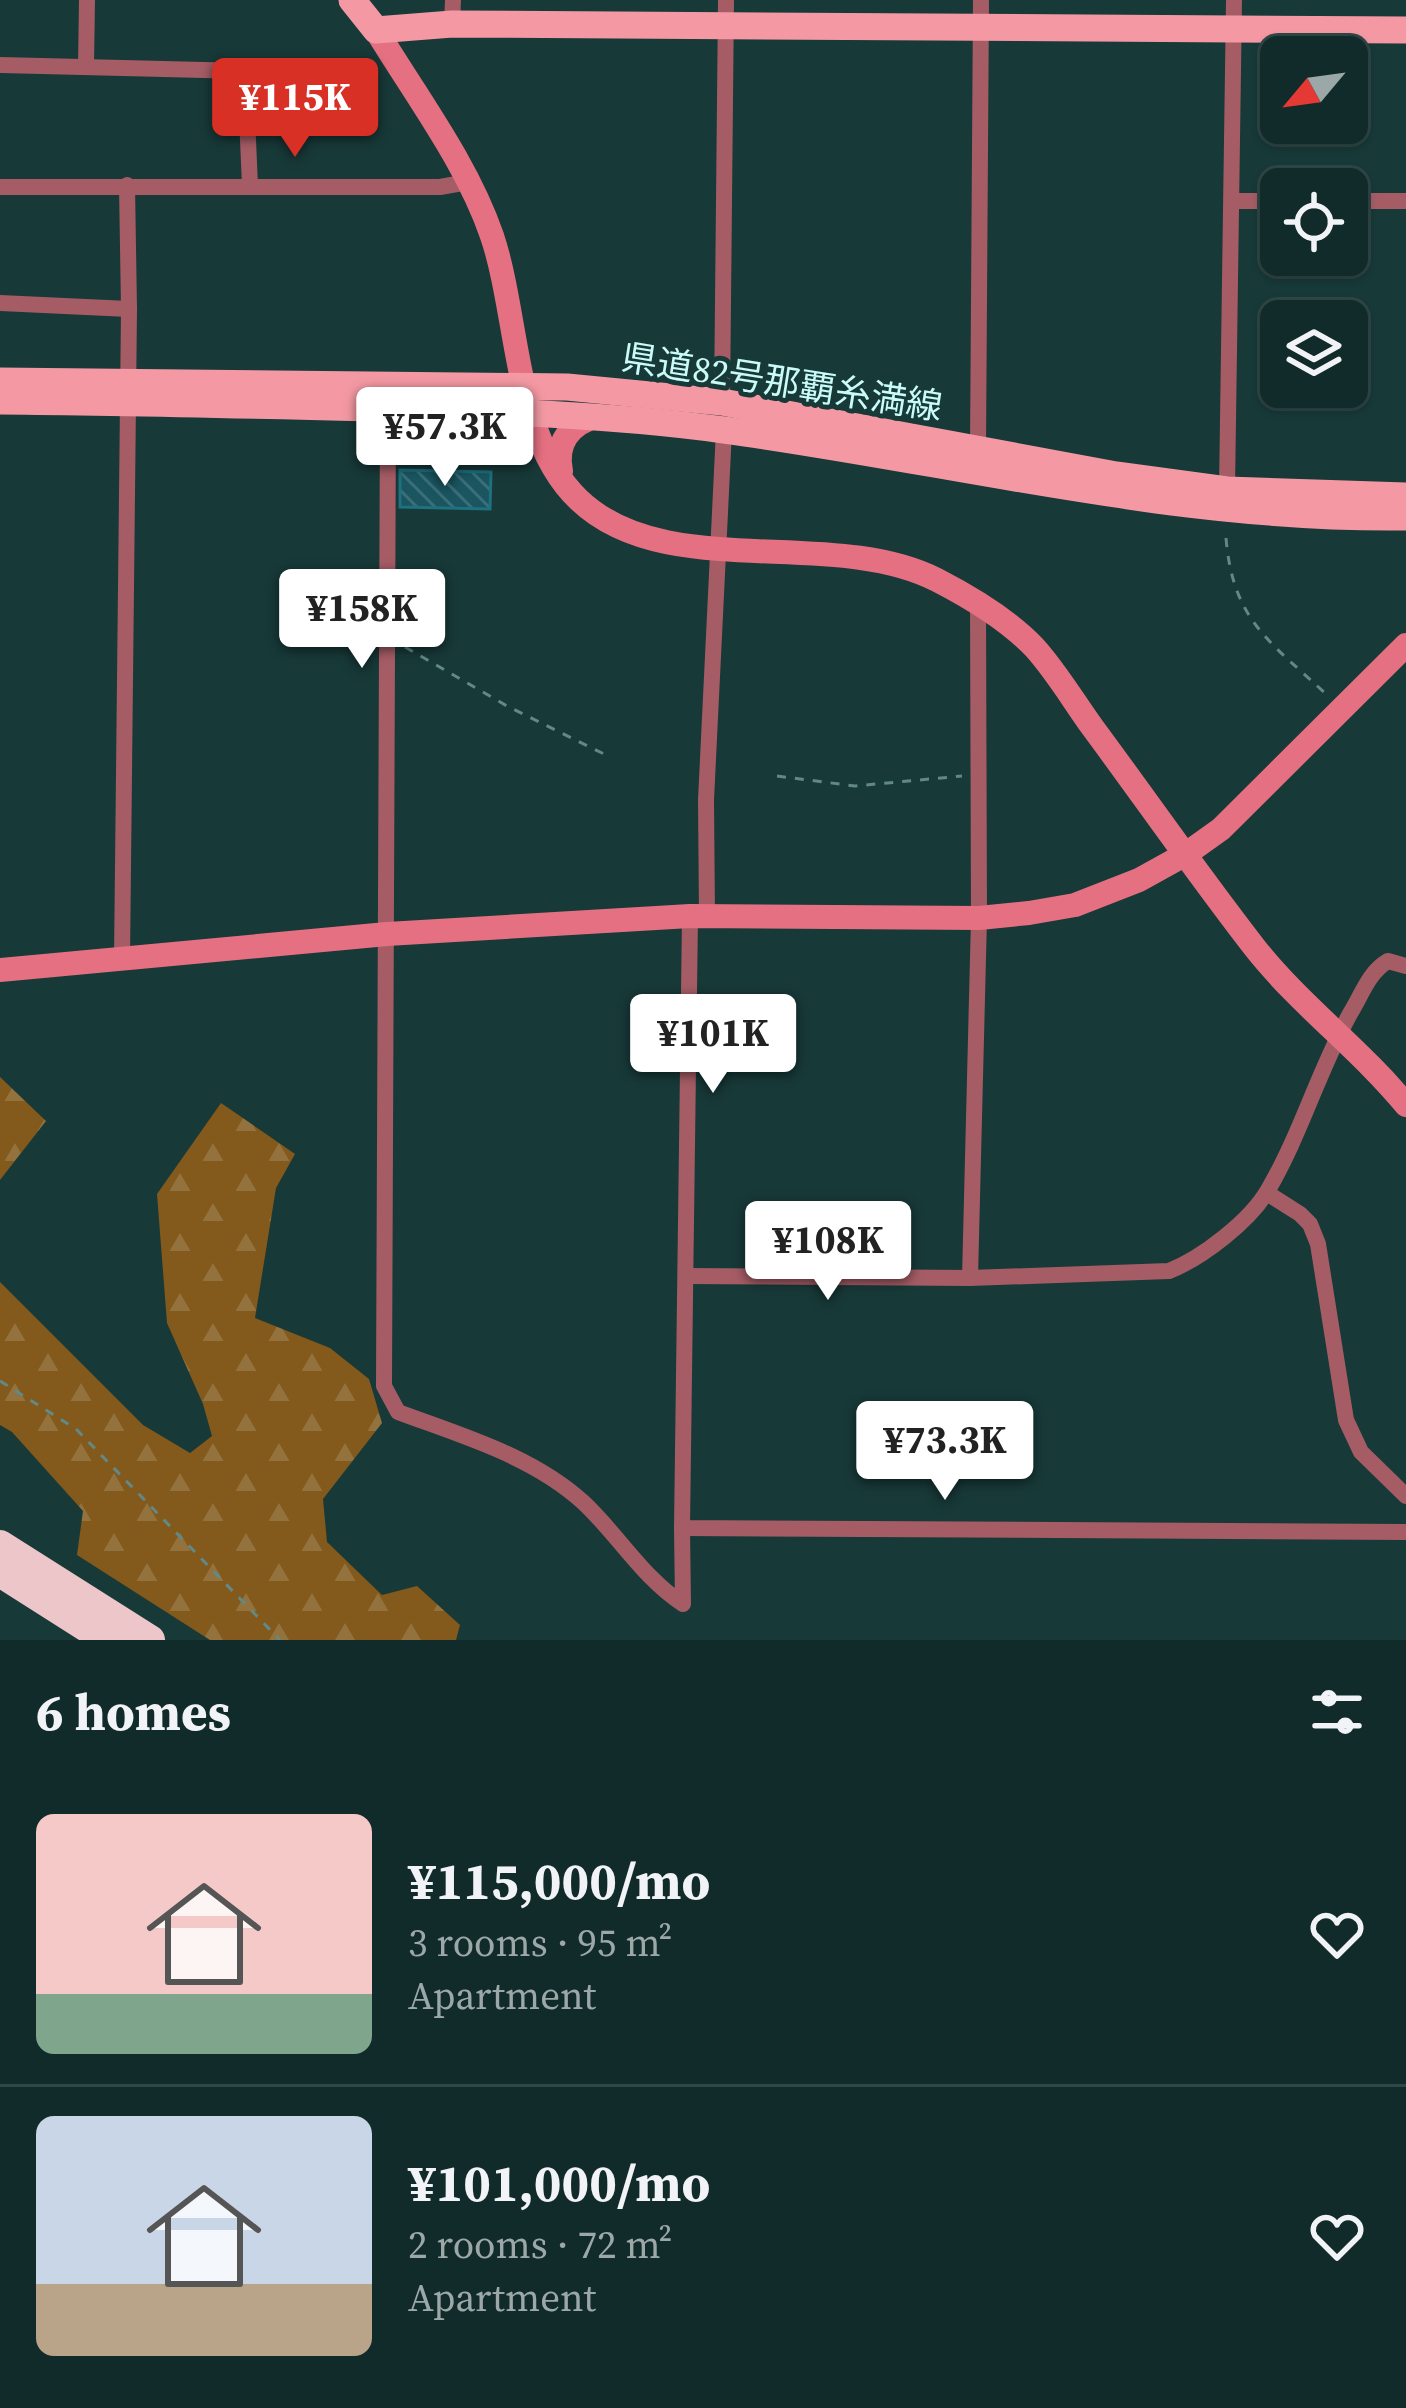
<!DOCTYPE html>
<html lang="en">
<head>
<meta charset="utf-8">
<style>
  body { margin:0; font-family:"Source Serif 4","Noto Sans JP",serif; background:#1e3736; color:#f1f3f6; height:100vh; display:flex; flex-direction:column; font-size:45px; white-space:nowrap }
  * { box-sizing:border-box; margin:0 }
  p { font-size:39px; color:#9ca7a8 }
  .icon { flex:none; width:66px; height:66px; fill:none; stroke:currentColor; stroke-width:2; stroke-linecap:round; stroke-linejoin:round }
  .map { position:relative; height:1640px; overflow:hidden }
  .sheet { display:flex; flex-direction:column; background:#112b2a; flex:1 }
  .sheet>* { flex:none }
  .needle { width:78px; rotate:241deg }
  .controls { position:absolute; left:1260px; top:36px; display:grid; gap:24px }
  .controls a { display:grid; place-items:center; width:108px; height:108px; border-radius:18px; background:#112b2a; box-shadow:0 3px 9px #0004,0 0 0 3px #304747; font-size:60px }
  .price { position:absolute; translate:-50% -102px; padding:0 27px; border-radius:12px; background:#fff; color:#222; font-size:39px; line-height:78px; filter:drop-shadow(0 3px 6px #0008) }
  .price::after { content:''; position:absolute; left:50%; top:72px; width:36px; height:27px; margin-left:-18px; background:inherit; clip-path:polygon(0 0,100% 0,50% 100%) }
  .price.active { background:#d93025; color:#fff }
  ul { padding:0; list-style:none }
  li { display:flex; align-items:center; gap:36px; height:300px; padding:0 36px }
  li+li { border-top:3px solid #304747 }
  li span { display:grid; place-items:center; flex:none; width:336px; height:240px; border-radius:18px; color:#555 }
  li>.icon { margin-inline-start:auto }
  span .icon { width:144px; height:144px; fill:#fffc; stroke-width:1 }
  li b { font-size:51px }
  h2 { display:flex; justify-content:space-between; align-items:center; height:144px; padding:0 36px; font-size:51px }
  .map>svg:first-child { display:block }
</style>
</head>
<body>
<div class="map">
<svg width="1406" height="1640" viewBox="0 0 1406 1640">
  <defs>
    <pattern id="forest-firs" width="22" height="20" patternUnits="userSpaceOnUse" patternTransform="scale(3)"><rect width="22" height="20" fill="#83591c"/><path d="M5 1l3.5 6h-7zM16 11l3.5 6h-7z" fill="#93723e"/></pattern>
    <pattern id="building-back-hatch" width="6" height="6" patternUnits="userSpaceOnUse" patternTransform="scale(3)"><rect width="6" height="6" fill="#1a5560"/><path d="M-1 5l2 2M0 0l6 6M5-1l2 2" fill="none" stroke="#3a6e78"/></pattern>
  </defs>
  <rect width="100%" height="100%" fill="#173938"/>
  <g fill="url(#forest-firs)">
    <path d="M0 1077 46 1121 0 1180Z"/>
    <path d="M221 1103 295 1154 276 1188 255 1318 330 1348 369 1379 382 1423 323 1499 327 1542 382 1595 417 1586 460 1625 456 1640H210L77 1555 83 1511 12 1432 0 1425V1282L143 1425 190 1453 212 1436 203 1404 167 1323 157 1194Z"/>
  </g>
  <path fill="url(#building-back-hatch)" stroke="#1d7180" stroke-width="3" d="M400 470 491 472 490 509 400 507Z"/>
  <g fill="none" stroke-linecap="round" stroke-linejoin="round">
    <g stroke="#618987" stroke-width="3" stroke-dasharray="9 9" stroke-linecap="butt">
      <path d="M1226 538C1233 622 1271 642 1328 696"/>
      <path d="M405 647 507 706 604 754"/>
      <path d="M777 776 855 786 962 776"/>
      <path d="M0 1381 76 1429 280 1640"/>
    </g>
    <g stroke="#a55c65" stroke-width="16">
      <path d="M452 24 453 0"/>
      <path d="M0 65 245 71 250 186"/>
      <path d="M86 67 87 0"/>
      <path d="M0 187H440L468 182"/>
      <path d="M1232 201H1281"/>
      <path d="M1347 201H1406"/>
      <path d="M0 303 129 309"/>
      <path d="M722 402 726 0"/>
      <path d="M388 409 384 1386 398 1412C462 1436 533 1456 584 1503 618 1535 643 1578 683 1604L682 1528"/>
      <path d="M978 449 981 0"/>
      <path d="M1227 490 1234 0"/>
      <path d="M690 916 682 1528 1406 1532"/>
      <path d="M707 916 706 800 724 430"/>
      <path d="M122 959 129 309 127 185"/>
      <path d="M1267 1193 1300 1214 1310 1224 1318 1244 1346 1420 1361 1452 1406 1496"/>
      <path d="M686 1276 970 1278 1169 1271C1202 1258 1250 1221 1268 1190 1301 1134 1319 1069 1351 1012 1362 994 1369 972 1388 961L1406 966"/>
      <path d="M970 1278 979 918 978 603"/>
    </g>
    <g stroke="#e57081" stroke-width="24">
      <path d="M376 30C416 96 467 163 492 236 519 316 514 439 579 500 666 583 831 526 937 580 970 597 1008 620 1034 647 1056 671 1074 702 1093 728 1147 801 1199 876 1255 948 1300 1005 1360 1049 1406 1105"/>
      <path d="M561 471C555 442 570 424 597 416"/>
      <path d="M0 970 387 934 690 916 979 918 1029 913 1075 905 1139 880 1186 854 1221 829 1406 645"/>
    </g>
    <g stroke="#f499a4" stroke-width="27">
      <path d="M352 0 376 30 452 24 1406 30"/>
      <path d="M0 381 567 387 722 402 1116 475 1227 490 1406 496"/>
      <path d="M0 401C124 402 248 405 372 408 490 411 606 414 724 430 952 461 1175 520 1406 517"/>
    </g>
    <g stroke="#ecc6c9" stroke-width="30">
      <path d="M0 1545 150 1640"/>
      <path d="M0 1572 107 1640"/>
    </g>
  </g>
  <g text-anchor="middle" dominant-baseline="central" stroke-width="10" stroke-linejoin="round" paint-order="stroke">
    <g font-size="36" fill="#cafbf8" stroke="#173938">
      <text transform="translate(782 382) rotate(9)">県道82号那覇糸満線</text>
    </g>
  </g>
</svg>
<div class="controls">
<a><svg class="needle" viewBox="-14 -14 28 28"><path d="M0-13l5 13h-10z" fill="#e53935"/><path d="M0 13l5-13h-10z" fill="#9ca7a8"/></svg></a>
<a><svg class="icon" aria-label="locate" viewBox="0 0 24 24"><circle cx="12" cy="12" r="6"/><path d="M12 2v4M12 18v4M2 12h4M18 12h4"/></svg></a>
<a><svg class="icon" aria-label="layers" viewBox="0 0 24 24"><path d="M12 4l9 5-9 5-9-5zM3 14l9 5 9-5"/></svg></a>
</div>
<b class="price active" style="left:295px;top:160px">¥115K</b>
<b class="price" style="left:445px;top:489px">¥57.3K</b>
<b class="price" style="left:362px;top:671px">¥158K</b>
<b class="price" style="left:713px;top:1096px">¥101K</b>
<b class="price" style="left:828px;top:1303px">¥108K</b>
<b class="price" style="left:945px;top:1503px">¥73.3K</b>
</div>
<section class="sheet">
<h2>6 homes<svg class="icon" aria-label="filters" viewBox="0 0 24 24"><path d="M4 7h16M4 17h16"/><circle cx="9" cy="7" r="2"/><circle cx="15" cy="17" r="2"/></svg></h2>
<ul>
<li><span style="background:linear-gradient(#f6c9c9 75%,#7fa58c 0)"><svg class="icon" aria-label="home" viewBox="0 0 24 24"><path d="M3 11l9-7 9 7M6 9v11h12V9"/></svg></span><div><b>¥115,000/mo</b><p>3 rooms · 95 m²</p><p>Apartment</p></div><svg class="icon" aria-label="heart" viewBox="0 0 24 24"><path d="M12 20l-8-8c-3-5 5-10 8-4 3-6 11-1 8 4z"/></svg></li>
<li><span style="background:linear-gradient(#c9d6e8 70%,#b9a48a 0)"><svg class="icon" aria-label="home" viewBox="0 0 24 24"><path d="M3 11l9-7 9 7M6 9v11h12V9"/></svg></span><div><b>¥101,000/mo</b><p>2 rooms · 72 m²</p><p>Apartment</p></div><svg class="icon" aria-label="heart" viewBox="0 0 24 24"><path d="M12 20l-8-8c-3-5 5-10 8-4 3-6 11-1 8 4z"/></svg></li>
</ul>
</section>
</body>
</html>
